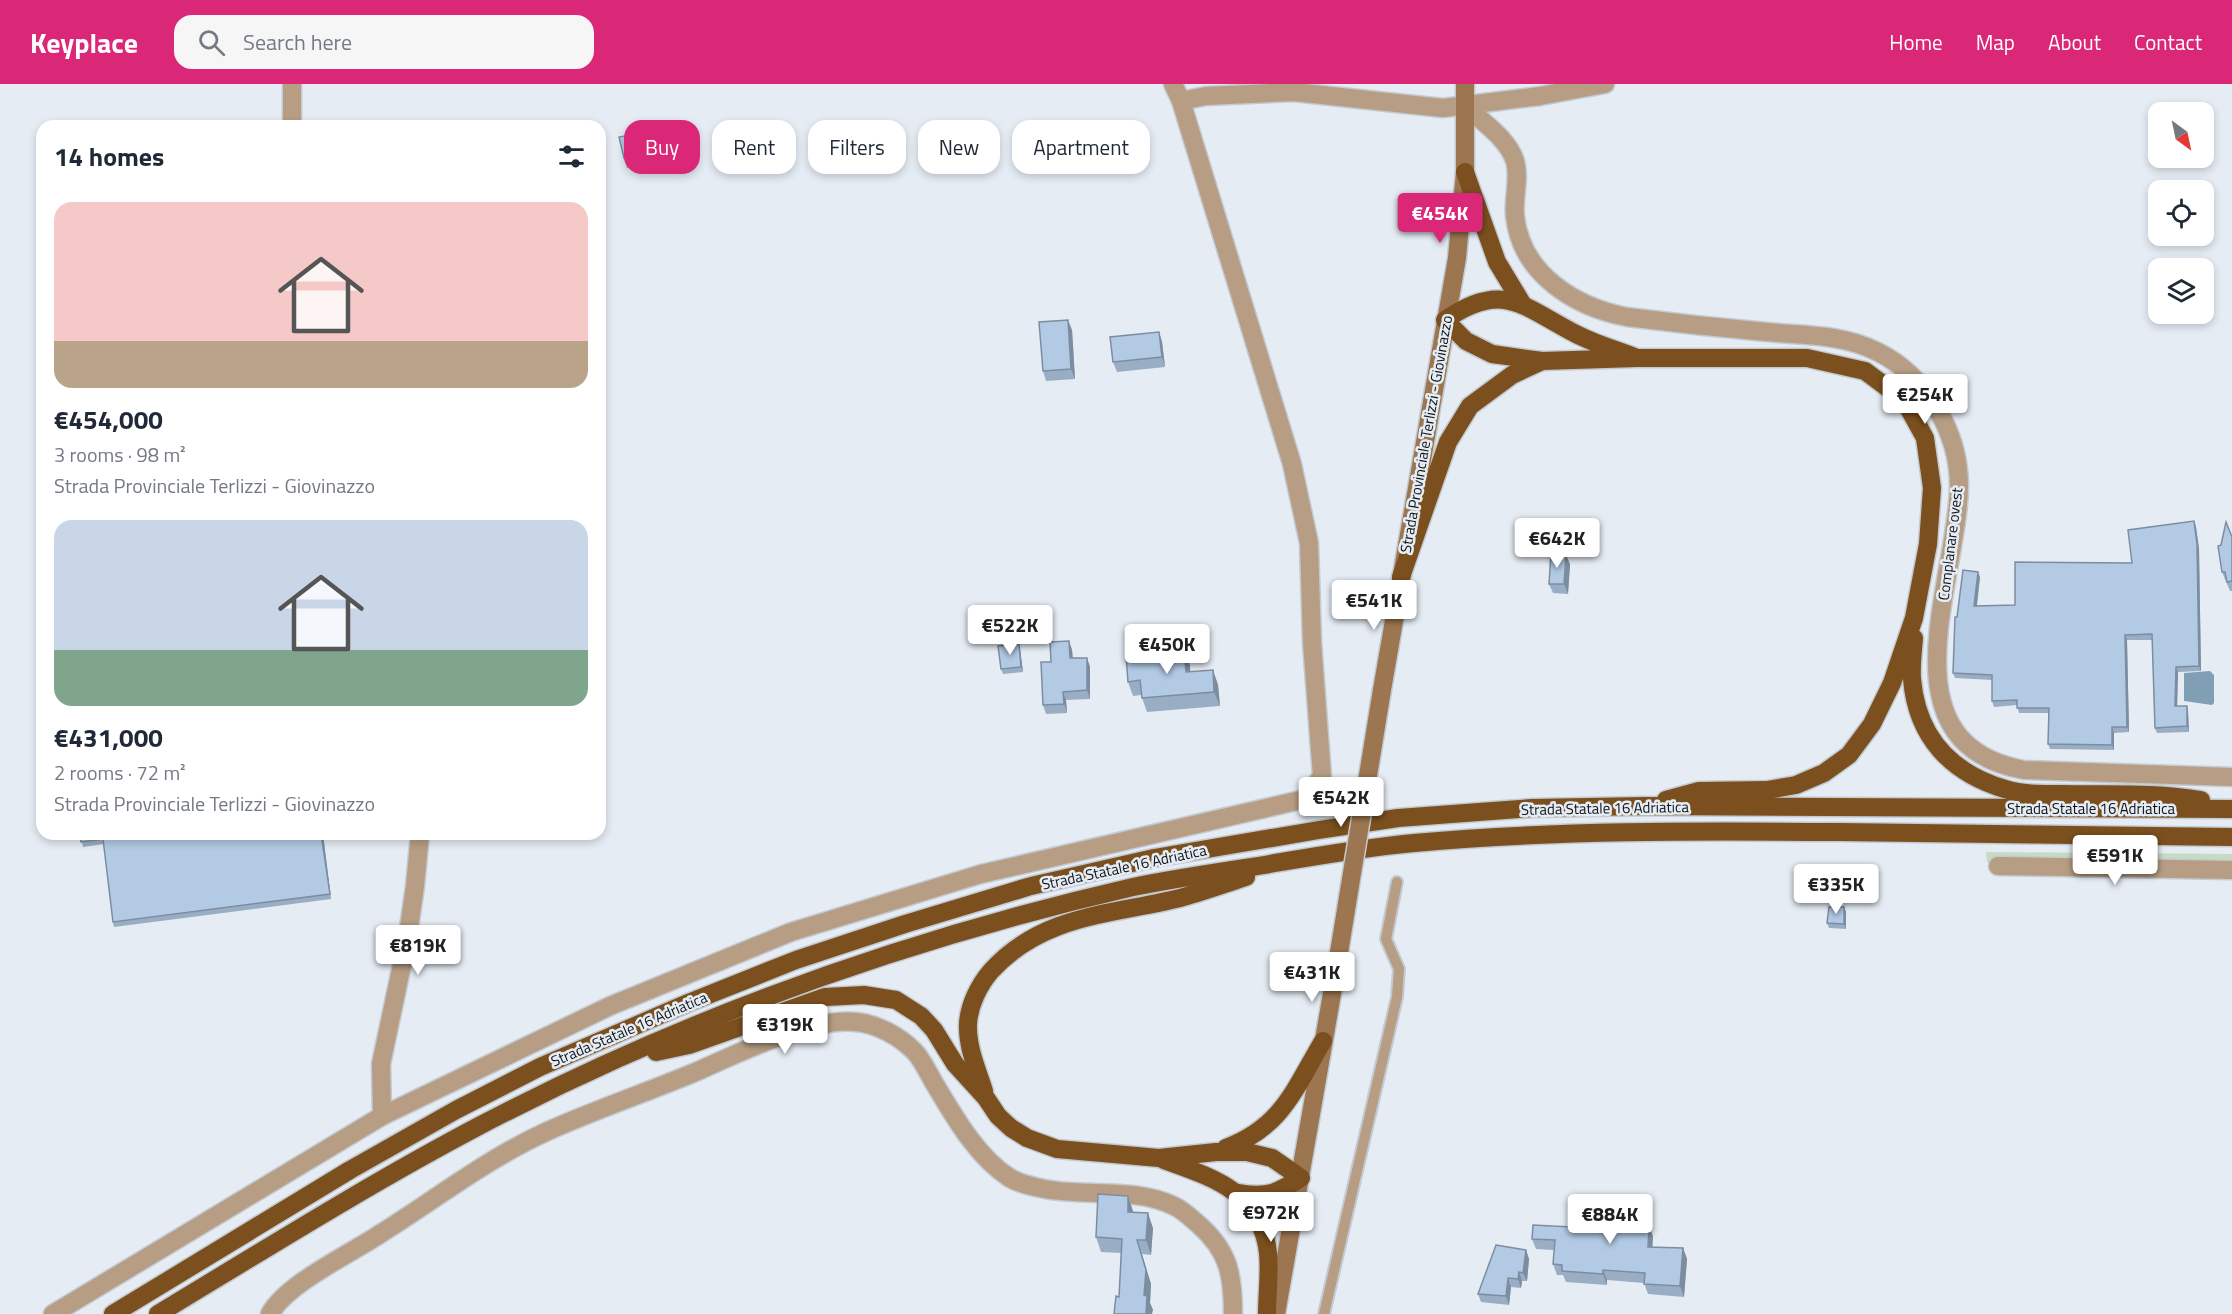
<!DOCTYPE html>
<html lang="en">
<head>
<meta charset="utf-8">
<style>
  body { margin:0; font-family:"Titillium Web",sans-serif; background:#f6f6f7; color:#1f2937; height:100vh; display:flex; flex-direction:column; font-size:22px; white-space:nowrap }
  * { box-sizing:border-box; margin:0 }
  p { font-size:20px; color:#747a83 }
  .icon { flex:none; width:33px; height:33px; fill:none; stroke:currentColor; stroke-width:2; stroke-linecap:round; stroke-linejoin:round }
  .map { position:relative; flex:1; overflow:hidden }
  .drawer { position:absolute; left:36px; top:36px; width:570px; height:720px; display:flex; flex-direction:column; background:#fff; border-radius:18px; box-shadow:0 3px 9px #0003 }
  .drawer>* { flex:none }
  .guide { position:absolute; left:624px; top:36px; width:570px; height:54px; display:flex; gap:12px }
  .needle { width:39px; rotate:147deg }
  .buttons { position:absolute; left:2148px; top:18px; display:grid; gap:12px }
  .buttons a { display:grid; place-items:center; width:66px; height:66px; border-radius:12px; background:#fff; box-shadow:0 3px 9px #0003; font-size:30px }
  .price { position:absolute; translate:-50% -51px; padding:0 14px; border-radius:6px; background:#fff; color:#222; font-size:20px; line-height:39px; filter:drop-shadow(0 2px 3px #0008) }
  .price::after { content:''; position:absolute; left:50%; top:36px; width:18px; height:14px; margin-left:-9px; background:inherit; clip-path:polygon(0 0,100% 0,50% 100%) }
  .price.selected { background:#db2777; color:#fff }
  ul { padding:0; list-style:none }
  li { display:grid; align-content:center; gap:12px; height:318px; padding:0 18px }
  li span { display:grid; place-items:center; height:186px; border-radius:18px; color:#555 }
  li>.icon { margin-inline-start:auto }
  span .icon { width:108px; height:108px; fill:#fffc; stroke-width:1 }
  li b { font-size:26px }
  h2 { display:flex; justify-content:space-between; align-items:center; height:72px; padding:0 18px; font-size:26px }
  .tag { padding:0 21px; border-radius:18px; background:#fff; box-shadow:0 3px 9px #0003; font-size:21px; line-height:54px }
  .tag.selected { background:#db2777; color:#fff }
  header { display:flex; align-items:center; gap:36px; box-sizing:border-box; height:84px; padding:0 30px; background:#db2777; color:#fff }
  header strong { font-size:28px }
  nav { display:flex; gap:33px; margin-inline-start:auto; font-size:21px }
  .search { width:420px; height:54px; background:#f6f6f7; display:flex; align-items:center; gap:15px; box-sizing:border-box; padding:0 21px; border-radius:18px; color:#747a83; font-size:22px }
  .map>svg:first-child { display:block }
</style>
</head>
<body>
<header>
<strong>Keyplace</strong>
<div class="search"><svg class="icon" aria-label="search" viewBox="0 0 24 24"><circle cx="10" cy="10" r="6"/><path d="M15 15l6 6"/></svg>Search here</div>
<nav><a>Home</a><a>Map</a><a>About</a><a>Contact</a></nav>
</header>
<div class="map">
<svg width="2232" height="1230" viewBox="0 0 2232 1230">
  <rect width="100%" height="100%" fill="#e5ecf4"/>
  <path fill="#c5dcc2" d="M1986 768 2232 770V781L1987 778Z"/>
  <path fill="#819fb4" d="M2210 587 2214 591V619L2212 621 2184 617V589Z"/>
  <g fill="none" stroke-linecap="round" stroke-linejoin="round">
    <defs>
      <path id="service" d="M1324 1230 1397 913 1399 885 1386 855 1397 798"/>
      <g id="minor">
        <path d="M292 0V42"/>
        <path d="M1181 17 1206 12 1294 8 1443 24 1540 12 1605 0"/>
        <path d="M1466 23C1483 38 1508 55 1515 77 1520 94 1513 115 1515 132 1521 190 1575 223 1627 233 1674 239 1721 244 1767 248 1806 252 1843 250 1878 268 1926 292 1959 348 1959 402 1958 496 1880 660 2024 686L2232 693"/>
        <path d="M1998 782 2232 786"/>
        <path d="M382 1032 381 980 407 857 415 802 420 750"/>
        <path d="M53 1230 382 1032 610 922 791 848 981 790 1305 715 1322 692 1312 558 1309 459 1292 380 1181 17 1173 0"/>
        <path d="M270 1230C286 1200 350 1170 380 1150 436 1115 488 1074 548 1047 597 1025 648 1008 698 987 738 969 813 933 856 938 877 940 899 952 914 967 923 976 929 991 936 1002 955 1034 978 1074 1010 1094 1020 1100 1034 1103 1045 1105 1085 1113 1137 1103 1174 1122 1183 1126 1191 1134 1198 1140 1229 1167 1233 1191 1233 1230"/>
      </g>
      <g id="secondary">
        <path d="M1382 606 1457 174 1465 88V0"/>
        <path d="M1276 1230 1336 887"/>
      </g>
      <g id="trunk">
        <path d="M1465 88 1497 178 1523 221"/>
        <path d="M1637 274C1617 266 1595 260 1576 250 1522 222 1503 196 1445 236L1466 257 1492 270 1542 277 1637 274H1807L1865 287 1904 316 1925 354 1932 404 1928 460 1914 534 1892 599 1872 640 1849 671 1824 689 1796 701 1767 706 1699 707 1666 716"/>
        <path d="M1401 493 1448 358 1470 322 1512 291 1542 277"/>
        <path d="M1914 554C1913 567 1911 582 1912 595 1917 653 1951 689 2005 705 2024 711 2045 710 2064 710 2110 711 2155 708 2201 716"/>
        <path d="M656 968 689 961 825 913 864 911 896 916 921 932 934 946 955 980 986 1014 998 1032 1011 1044 1027 1054 1057 1065 1159 1074 1216 1068H1247L1272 1074 1301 1094C1277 1109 1268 1114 1239 1109"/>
        <path d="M984 1007C977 985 967 963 968 940 969 921 979 901 991 887 1043 830 1111 831 1180 814 1202 808 1224 800 1246 793"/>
        <path d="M1226 1064C1282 1043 1294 1006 1323 957"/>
        <path d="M1164 1076C1214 1094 1261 1108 1268 1169 1270 1189 1267 1210 1267 1230"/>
        <path d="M113 1230 350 1086 456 1026 540 983 688 919 796 876 905 840 1031 802 1154 774 1319 746 1398 734 1532 724 1644 722 2232 725"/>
        <path d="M158 1230C264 1166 369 1100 479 1042 685 934 907 855 1133 803 1172 795 1212 789 1252 783 1305 774 1359 764 1414 759 1555 746 1697 747 1839 748 1970 750 2101 751 2232 753"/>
      </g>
    </defs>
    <use href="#service" stroke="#c3cad1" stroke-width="14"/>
    <use href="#minor" stroke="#c3cad1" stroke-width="21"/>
    <use href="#secondary" stroke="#c3cad1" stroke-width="21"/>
    <use href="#trunk" stroke="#c3cad1" stroke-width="21"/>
    <path stroke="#979ca2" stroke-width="3" stroke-dasharray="3 3" stroke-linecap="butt" d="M600 140 606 138"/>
    <use href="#service" stroke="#b79d83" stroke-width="10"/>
    <use href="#minor" stroke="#b79d83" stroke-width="18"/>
    <use href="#secondary" stroke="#9c7650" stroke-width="18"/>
    <use href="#trunk" stroke="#7c501e" stroke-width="18"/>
    <defs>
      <path id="secondary-bridge" d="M1336 887 1382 606"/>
    </defs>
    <use href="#secondary-bridge" stroke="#c3cad1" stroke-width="21" stroke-linecap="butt"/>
    <use href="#secondary-bridge" stroke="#9c7650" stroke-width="18"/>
  </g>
  <g fill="#99aec4">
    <path d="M635 50 638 59 643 81 627 84 624 74Z"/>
    <path d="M1072 246 1075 295 1046 297 1043 287Z"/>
    <path d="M1159 248 1162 258 1165 283 1117 288 1113 278Z"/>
    <path d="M2194 437 2196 443 2199 465 2201 587 2178 588 2177 622H2187L2188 627 2189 648 2157 649 2155 644 2152 556H2127L2129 648 2114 649V666L2050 665 2048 660 2049 629H2019L2017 621 1994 623 1992 617V596L1955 594 1953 589 1957 533 1980 493 1977 522 2015 521 2132 479Z"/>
    <path d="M2232 453V507H2230L2222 488 2221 461Z"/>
    <path d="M1570 480 1568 510 1553 509 1549 500Z"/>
    <path d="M1069 557 1072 566 1073 574H1087L1090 583V615L1066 616 1067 629 1046 630 1043 621 1051 578Z"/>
    <path d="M1019 560 1020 565 1023 588 1003 590 1001 585Z"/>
    <path d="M1190 581V588L1213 586 1218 601 1220 622 1147 628 1141 611 1133 612 1128 598Z"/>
    <path d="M80 750H323L331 815 114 843 113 838 104 760 83 763Z"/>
    <path d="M1844 823 1846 828V845L1829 844 1827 839Z"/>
    <path d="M1128 1112 1133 1128 1153 1144 1151 1171 1142 1170 1151 1200 1150 1219 1153 1226 1119 1213 1121 1169 1101 1168 1096 1153Z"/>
    <path d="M1622 1116 1626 1126V1140L1653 1152 1652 1163 1683 1164 1687 1175 1684 1213 1648 1210 1644 1199 1607 1196V1201L1566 1198 1563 1191H1557L1553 1180 1554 1166 1536 1165 1532 1155 1572 1143Z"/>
    <path d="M1526 1166 1529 1175 1527 1197H1522L1521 1204 1511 1203 1509 1221 1481 1218 1478 1210Z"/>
  </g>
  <g fill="#7d8da0">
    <path d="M635 50 638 59 643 81 639 71Z"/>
    <path d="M1068 236 1072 246 1075 295 1071 285Z"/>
    <path d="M1159 248 1162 258 1165 283 1162 273Z"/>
    <path d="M2194 437 2196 443 2199 465 2201 587 2199 582Z"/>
    <path d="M1566 471 1570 480 1568 510 1564 500Z"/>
    <path d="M1978 488 1980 493 1976 527 1974 522Z"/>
    <path d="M2125 551 2127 556 2129 648 2127 643Z"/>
    <path d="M1069 557 1072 566 1073 583 1070 574Z"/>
    <path d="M1019 560 1020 565 1023 588 1021 583Z"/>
    <path d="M1184 566 1190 581 1191 603 1186 588Z"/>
    <path d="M1087 574 1090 583V615L1087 606Z"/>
    <path d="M2176 583 2178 588 2177 627 2175 622Z"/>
    <path d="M1213 586 1218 601 1220 622 1214 608Z"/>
    <path d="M1063 608 1066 616 1067 629 1064 620Z"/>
    <path d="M2187 622 2188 627 2189 648 2187 642Z"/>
    <path d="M2112 643 2114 649V666L2112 661Z"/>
    <path d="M321 750H323L331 815 330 810Z"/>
    <path d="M1844 823 1846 828V845L1844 840Z"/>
    <path d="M1128 1112 1133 1127V1143L1128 1128Z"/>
    <path d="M1622 1116 1626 1126 1625 1150 1622 1140Z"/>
    <path d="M1148 1129 1153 1144 1151 1171 1146 1156Z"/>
    <path d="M1649 1142 1653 1152 1652 1173 1648 1163Z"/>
    <path d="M1137 1156 1151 1200 1150 1219 1153 1226 1152 1230H1146Z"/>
    <path d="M1683 1164 1687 1175 1684 1213 1680 1202Z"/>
    <path d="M1526 1166 1529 1175 1527 1197 1523 1189Z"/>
    <path d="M1603 1186 1607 1196V1201L1603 1190Z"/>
    <path d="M1519 1188 1522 1197 1521 1204 1518 1195Z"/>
    <path d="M1508 1194 1511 1203 1509 1221 1506 1212Z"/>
  </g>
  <g fill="#b2cae4" stroke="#7d8da0" stroke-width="1.5">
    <path d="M635 50 639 71 624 74 619 53Z"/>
    <path d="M1068 236 1071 285 1043 287 1039 238Z"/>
    <path d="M1159 248 1162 273 1113 278 1110 253Z"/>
    <path d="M2194 437 2197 460 2199 582 2176 583 2175 622H2187V642L2155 644 2152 550 2125 551 2127 643H2112V661L2048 660 2049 624H2017V616L1992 617V591L1953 589 1955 533H1957L1963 486 1978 488 1974 522 2015 521V478L2132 479 2128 446Z"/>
    <path d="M2226 438 2232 453V497L2227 498 2225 488H2222L2218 462 2221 461Z"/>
    <path d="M1551 470 1566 471 1564 500H1549Z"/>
    <path d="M1069 557 1070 574H1087V606L1063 608 1064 620 1043 621 1041 578H1051L1050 558Z"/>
    <path d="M1019 560 1021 583 1001 585 998 562Z"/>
    <path d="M1184 566 1186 588 1213 586 1214 608 1142 614 1140 596 1128 598 1126 571Z"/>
    <path d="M80 750H321L330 810 113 838 103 755 81 758Z"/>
    <path d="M1829 823H1844V840L1827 839Z"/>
    <path d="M1098 1110 1128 1112V1128L1148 1129 1146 1156H1137L1146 1186 1144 1211 1147 1212 1146 1230H1114L1116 1212 1119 1213 1122 1155 1096 1153Z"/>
    <path d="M1582 1114 1622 1116V1140L1649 1142 1648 1163 1683 1164 1680 1202 1644 1200 1645 1189 1603 1186V1190L1562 1187V1181L1553 1180 1555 1156 1532 1155 1533 1141 1572 1143V1126L1582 1127Z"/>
    <path d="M1496 1161 1526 1166 1523 1189 1519 1188 1518 1195 1508 1194 1506 1212 1478 1210Z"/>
  </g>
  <g text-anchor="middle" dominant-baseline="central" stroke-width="5" stroke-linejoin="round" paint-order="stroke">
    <g font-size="15" fill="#121517" stroke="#e5ecf4">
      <text transform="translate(1426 350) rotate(-80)">Strada Provinciale Terlizzi - Giovinazzo</text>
      <text transform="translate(1950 460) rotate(-83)">Complanare ovest</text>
      <text transform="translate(1605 724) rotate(-1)">Strada Statale 16 Adriatica</text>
      <text x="2091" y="724">Strada Statale 16 Adriatica</text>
      <text transform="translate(1124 783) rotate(-12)">Strada Statale 16 Adriatica</text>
      <text transform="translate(629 945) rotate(-23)">Strada Statale 16 Adriatica</text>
    </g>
  </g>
</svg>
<div class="buttons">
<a><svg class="needle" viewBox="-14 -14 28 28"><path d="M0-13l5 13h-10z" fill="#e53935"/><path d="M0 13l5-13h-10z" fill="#747a83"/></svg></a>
<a><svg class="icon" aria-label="locate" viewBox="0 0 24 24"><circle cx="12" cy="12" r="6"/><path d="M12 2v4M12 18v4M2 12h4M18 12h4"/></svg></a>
<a><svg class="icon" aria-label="layers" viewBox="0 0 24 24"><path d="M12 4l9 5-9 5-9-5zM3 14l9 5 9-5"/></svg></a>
</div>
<b class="price selected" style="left:1440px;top:160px">€454K</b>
<b class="price" style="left:1925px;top:341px">€254K</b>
<b class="price" style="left:1557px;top:485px">€642K</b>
<b class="price" style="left:1374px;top:547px">€541K</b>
<b class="price" style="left:1010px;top:572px">€522K</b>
<b class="price" style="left:1167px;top:591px">€450K</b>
<b class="price" style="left:1341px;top:744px">€542K</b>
<b class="price" style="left:2115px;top:802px">€591K</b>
<b class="price" style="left:1836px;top:831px">€335K</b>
<b class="price" style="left:418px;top:892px">€819K</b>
<b class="price" style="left:1312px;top:919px">€431K</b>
<b class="price" style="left:785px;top:971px">€319K</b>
<b class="price" style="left:1271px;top:1159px">€972K</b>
<b class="price" style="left:1610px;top:1161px">€884K</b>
<div class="guide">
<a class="tag selected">Buy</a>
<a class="tag">Rent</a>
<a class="tag">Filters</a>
<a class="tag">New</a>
<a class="tag">Apartment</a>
</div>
<section class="drawer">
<h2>14 homes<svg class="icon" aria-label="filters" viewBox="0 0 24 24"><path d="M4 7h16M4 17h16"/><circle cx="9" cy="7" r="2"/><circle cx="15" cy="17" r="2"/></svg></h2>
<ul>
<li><span style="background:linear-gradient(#f6c9c9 75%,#b9a48a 0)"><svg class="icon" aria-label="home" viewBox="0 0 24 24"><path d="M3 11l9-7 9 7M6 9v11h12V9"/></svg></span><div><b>€454,000</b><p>3 rooms · 98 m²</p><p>Strada Provinciale Terlizzi - Giovinazzo</p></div></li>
<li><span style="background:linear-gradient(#c9d6e8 70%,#7fa58c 0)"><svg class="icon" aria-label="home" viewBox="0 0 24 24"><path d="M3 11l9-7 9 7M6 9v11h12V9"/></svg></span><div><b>€431,000</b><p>2 rooms · 72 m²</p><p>Strada Provinciale Terlizzi - Giovinazzo</p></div></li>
</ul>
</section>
</div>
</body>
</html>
